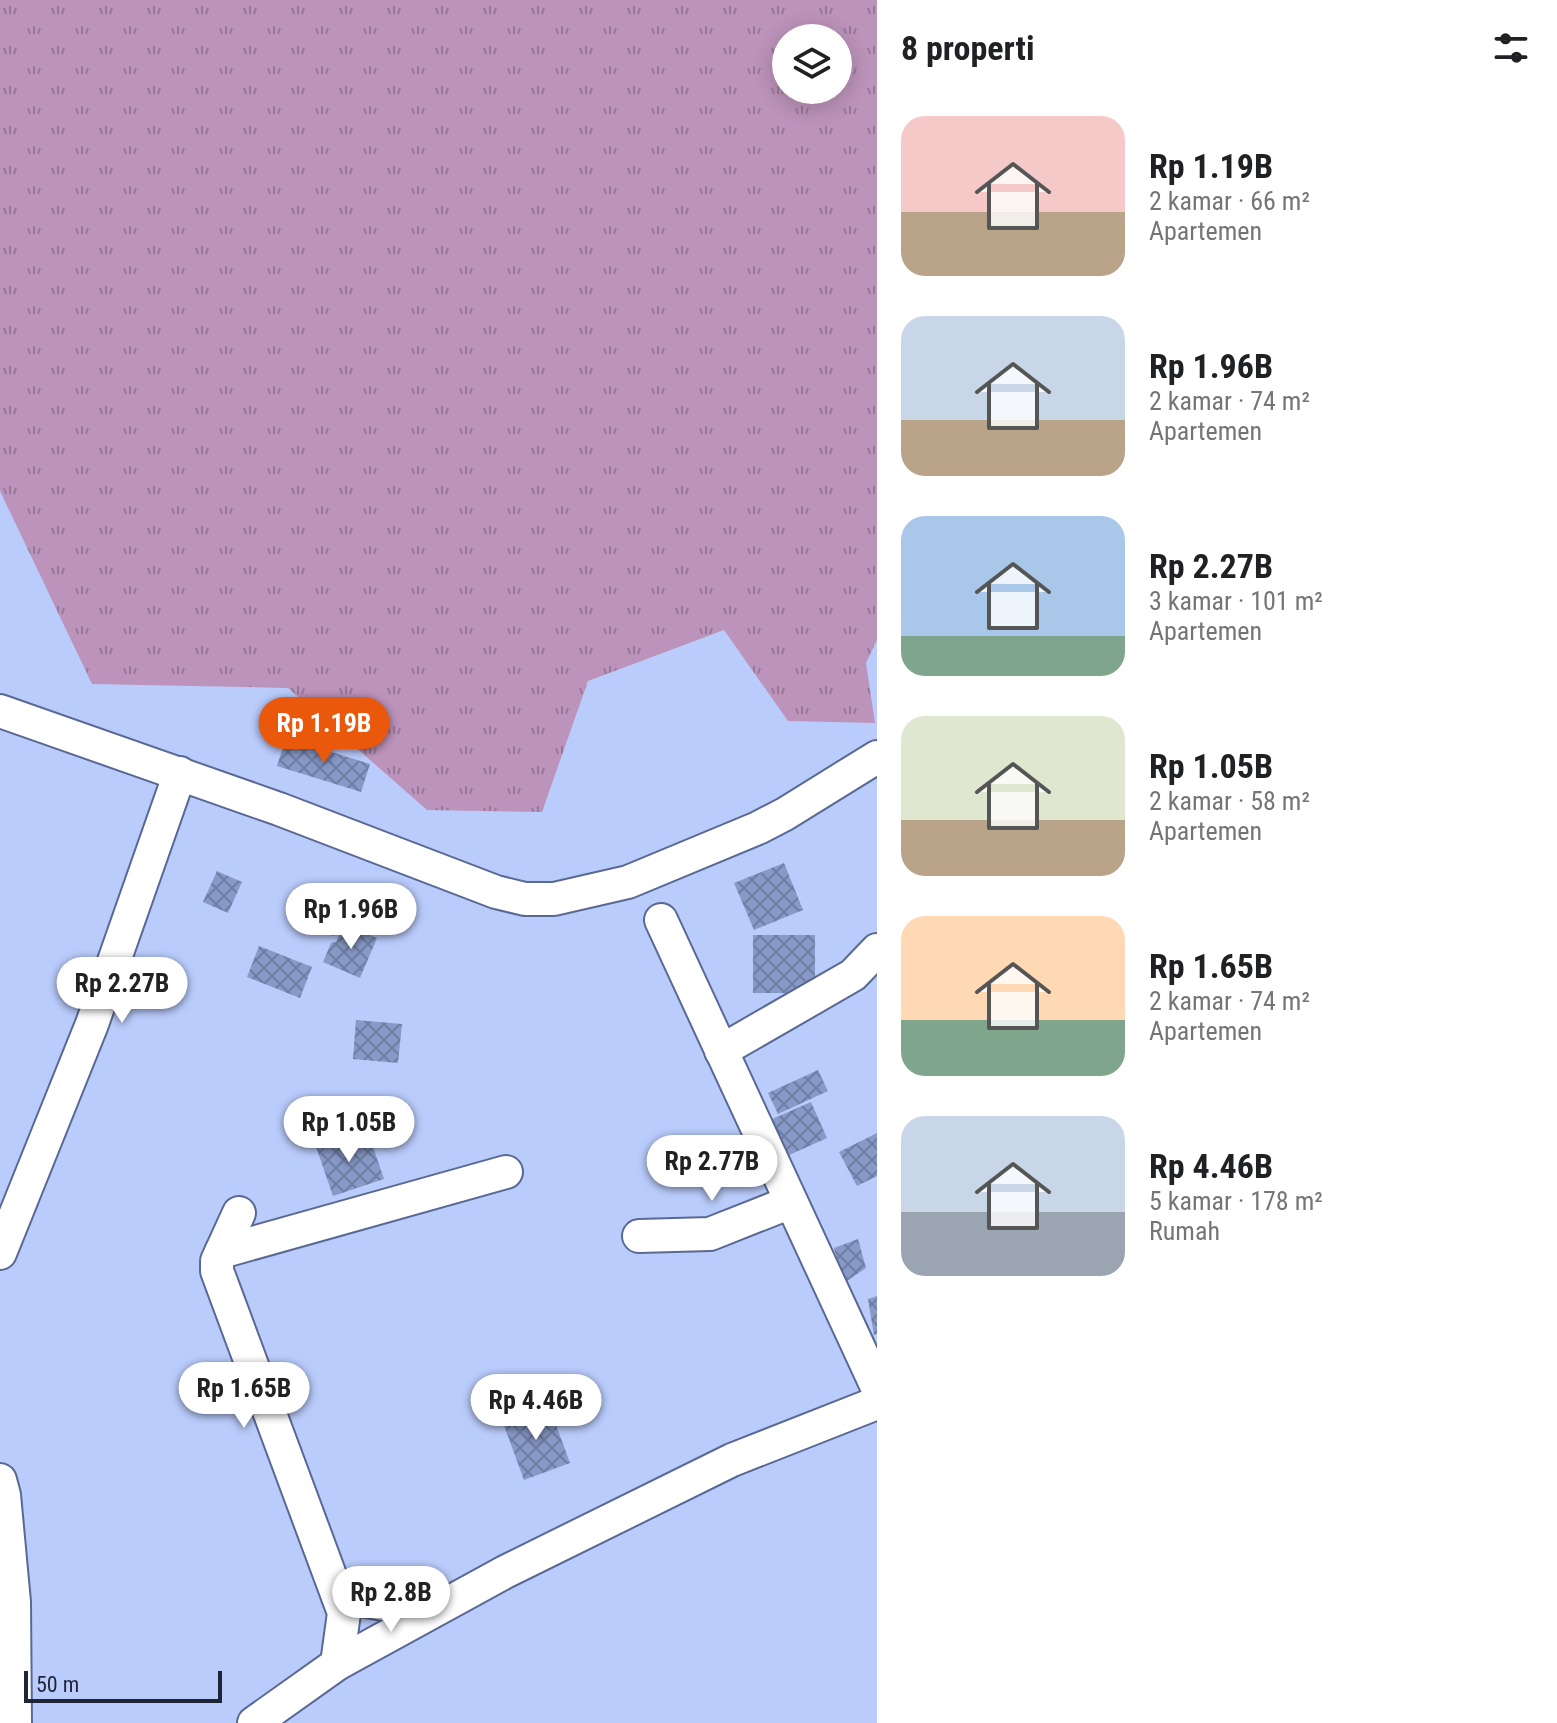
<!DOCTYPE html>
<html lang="id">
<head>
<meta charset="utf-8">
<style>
  body { margin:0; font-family:"Roboto Condensed",sans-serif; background:#f2f2f2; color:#202124; height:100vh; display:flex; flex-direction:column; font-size:30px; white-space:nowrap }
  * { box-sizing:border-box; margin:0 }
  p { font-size:26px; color:#757577 }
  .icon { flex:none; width:44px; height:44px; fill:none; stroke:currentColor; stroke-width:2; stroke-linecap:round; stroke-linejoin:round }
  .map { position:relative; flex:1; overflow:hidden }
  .drawer { display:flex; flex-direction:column; background:#fff; width:680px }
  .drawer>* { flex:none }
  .controls { position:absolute; left:772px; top:24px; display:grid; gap:16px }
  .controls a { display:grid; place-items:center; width:80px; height:80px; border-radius:50%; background:#fff; box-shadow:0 4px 20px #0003; font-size:40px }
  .scale { position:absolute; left:24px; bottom:20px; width:198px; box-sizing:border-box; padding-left:8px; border:4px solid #1f2537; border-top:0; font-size:22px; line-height:28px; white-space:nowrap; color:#1f2537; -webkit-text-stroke:6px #baccfc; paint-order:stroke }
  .price { position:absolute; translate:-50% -68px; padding:0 18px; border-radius:28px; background:#fff; color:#222; font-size:26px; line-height:52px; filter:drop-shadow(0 2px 4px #0008) }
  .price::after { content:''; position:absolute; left:50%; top:48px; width:24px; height:18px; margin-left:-12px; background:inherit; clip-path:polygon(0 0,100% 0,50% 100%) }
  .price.on { background:#ea580c; color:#fff }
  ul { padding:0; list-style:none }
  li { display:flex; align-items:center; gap:24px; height:200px; padding:0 24px }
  li span { display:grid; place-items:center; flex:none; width:224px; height:160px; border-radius:24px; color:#555 }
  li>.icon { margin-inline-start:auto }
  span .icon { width:96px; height:96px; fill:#fffc; stroke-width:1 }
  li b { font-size:34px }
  h2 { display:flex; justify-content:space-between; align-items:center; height:96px; padding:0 24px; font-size:34px }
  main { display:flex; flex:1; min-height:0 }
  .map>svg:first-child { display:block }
</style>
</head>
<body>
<main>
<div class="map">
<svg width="877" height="1723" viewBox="0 0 877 1723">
  <defs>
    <pattern id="grass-tufts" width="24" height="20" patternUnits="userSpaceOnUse" patternTransform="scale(2)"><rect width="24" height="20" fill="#bc93ba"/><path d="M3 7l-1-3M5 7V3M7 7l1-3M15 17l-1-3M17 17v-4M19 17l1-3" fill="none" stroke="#987898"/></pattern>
    <pattern id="building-cross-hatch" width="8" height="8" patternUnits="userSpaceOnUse" patternTransform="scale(2)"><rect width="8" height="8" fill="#8799c6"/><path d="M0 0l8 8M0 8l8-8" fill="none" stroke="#6e7da2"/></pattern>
  </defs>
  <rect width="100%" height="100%" fill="#baccfc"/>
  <path fill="url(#grass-tufts)" fill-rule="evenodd" d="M0 0H877V640L866 663 875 723 788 721 724 630 588 681 542 812 427 810 288 688 92 684 0 491ZM786 38H838V90H786Z"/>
  <g fill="url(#building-cross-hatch)">
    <path d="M286 738 370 764 361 792 277 766Z"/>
    <path d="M784 863 803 910 754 930 734 883Z"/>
    <path d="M217 871 242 882 228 913 203 902Z"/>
    <path d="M317 894 354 903 334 936 309 930Z"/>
    <path d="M344 924 377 938 360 978 323 962 331 943 336 942Z"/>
    <rect x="753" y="935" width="62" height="58"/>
    <path d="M259 946 312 967 300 998 247 977Z"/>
    <path d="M356 1020 402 1024 398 1063 353 1059Z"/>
    <path d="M818 1070 828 1091 778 1114 768 1093Z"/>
    <path d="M811 1102 827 1138 787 1156 770 1120Z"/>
    <path d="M877 1133V1176L857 1186 839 1152Z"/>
    <path d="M370 1138 384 1179 333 1196 314 1141Z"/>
    <path d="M858 1239 866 1268 844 1283 834 1248Z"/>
    <path d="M877 1296V1334L874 1335 868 1299Z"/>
    <path d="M548 1403 570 1463 524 1480 502 1420Z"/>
  </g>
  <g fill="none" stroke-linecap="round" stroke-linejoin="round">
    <defs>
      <g id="minor">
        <path d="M0 711 279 809 496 892 525 899H554L628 882 758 828 785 814 877 757"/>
        <path d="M661 920 877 1387"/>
        <path d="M721 1051 853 975 877 950"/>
        <path d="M239 1213 217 1261V1271L344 1613 337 1664"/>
        <path d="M639 1236 710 1234 791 1202"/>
        <path d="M221 1252 506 1172"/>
        <path d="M0 1253 92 1024 180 773"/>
        <path d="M0 1480 4 1495 14 1602 15 1723"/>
        <path d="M338 1596 395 1606 438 1603"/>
        <path d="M254 1723 337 1664 505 1572 732 1460 877 1403"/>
      </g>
    </defs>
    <use href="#minor" stroke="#596993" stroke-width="36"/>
    <use href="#minor" stroke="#fff" stroke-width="32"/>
  </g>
</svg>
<div class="controls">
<a><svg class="icon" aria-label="layers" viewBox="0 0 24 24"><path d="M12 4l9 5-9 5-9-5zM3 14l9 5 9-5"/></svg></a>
</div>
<div class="scale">50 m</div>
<b class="price on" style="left:324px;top:765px">Rp 1.19B</b>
<b class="price" style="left:351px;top:951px">Rp 1.96B</b>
<b class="price" style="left:122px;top:1025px">Rp 2.27B</b>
<b class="price" style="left:349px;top:1164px">Rp 1.05B</b>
<b class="price" style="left:712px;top:1203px">Rp 2.77B</b>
<b class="price" style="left:244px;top:1430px">Rp 1.65B</b>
<b class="price" style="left:536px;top:1442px">Rp 4.46B</b>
<b class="price" style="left:391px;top:1634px">Rp 2.8B</b>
</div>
<section class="drawer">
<h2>8 properti<svg class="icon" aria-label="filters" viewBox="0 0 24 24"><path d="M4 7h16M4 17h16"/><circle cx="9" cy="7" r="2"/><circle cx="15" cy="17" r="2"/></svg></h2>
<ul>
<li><span style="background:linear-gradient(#f6c9c9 60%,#b9a48a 0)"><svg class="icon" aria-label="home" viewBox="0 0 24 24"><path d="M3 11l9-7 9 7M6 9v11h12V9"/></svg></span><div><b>Rp 1.19B</b><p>2 kamar · 66 m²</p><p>Apartemen</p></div></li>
<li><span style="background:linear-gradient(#c9d6e8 65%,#b9a48a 0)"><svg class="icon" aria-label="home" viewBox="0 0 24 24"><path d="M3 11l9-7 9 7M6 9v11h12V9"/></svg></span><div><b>Rp 1.96B</b><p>2 kamar · 74 m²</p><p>Apartemen</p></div></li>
<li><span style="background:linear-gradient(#a9c7e8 75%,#7fa58c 0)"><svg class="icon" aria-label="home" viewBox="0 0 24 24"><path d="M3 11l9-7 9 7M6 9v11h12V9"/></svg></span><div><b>Rp 2.27B</b><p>3 kamar · 101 m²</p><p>Apartemen</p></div></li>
<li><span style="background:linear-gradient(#dfe7d0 65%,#b9a48a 0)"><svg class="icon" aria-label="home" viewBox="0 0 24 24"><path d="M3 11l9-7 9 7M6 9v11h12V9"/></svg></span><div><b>Rp 1.05B</b><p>2 kamar · 58 m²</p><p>Apartemen</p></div></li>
<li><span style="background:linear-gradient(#ffd9b3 65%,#7fa58c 0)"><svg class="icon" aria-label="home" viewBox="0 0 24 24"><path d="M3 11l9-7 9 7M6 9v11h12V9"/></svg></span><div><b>Rp 1.65B</b><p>2 kamar · 74 m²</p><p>Apartemen</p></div></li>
<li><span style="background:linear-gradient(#c9d6e8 60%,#9aa5b1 0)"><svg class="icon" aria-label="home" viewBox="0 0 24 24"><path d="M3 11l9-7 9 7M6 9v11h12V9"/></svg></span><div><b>Rp 4.46B</b><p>5 kamar · 178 m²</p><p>Rumah</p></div></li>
</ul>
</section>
</main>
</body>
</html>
